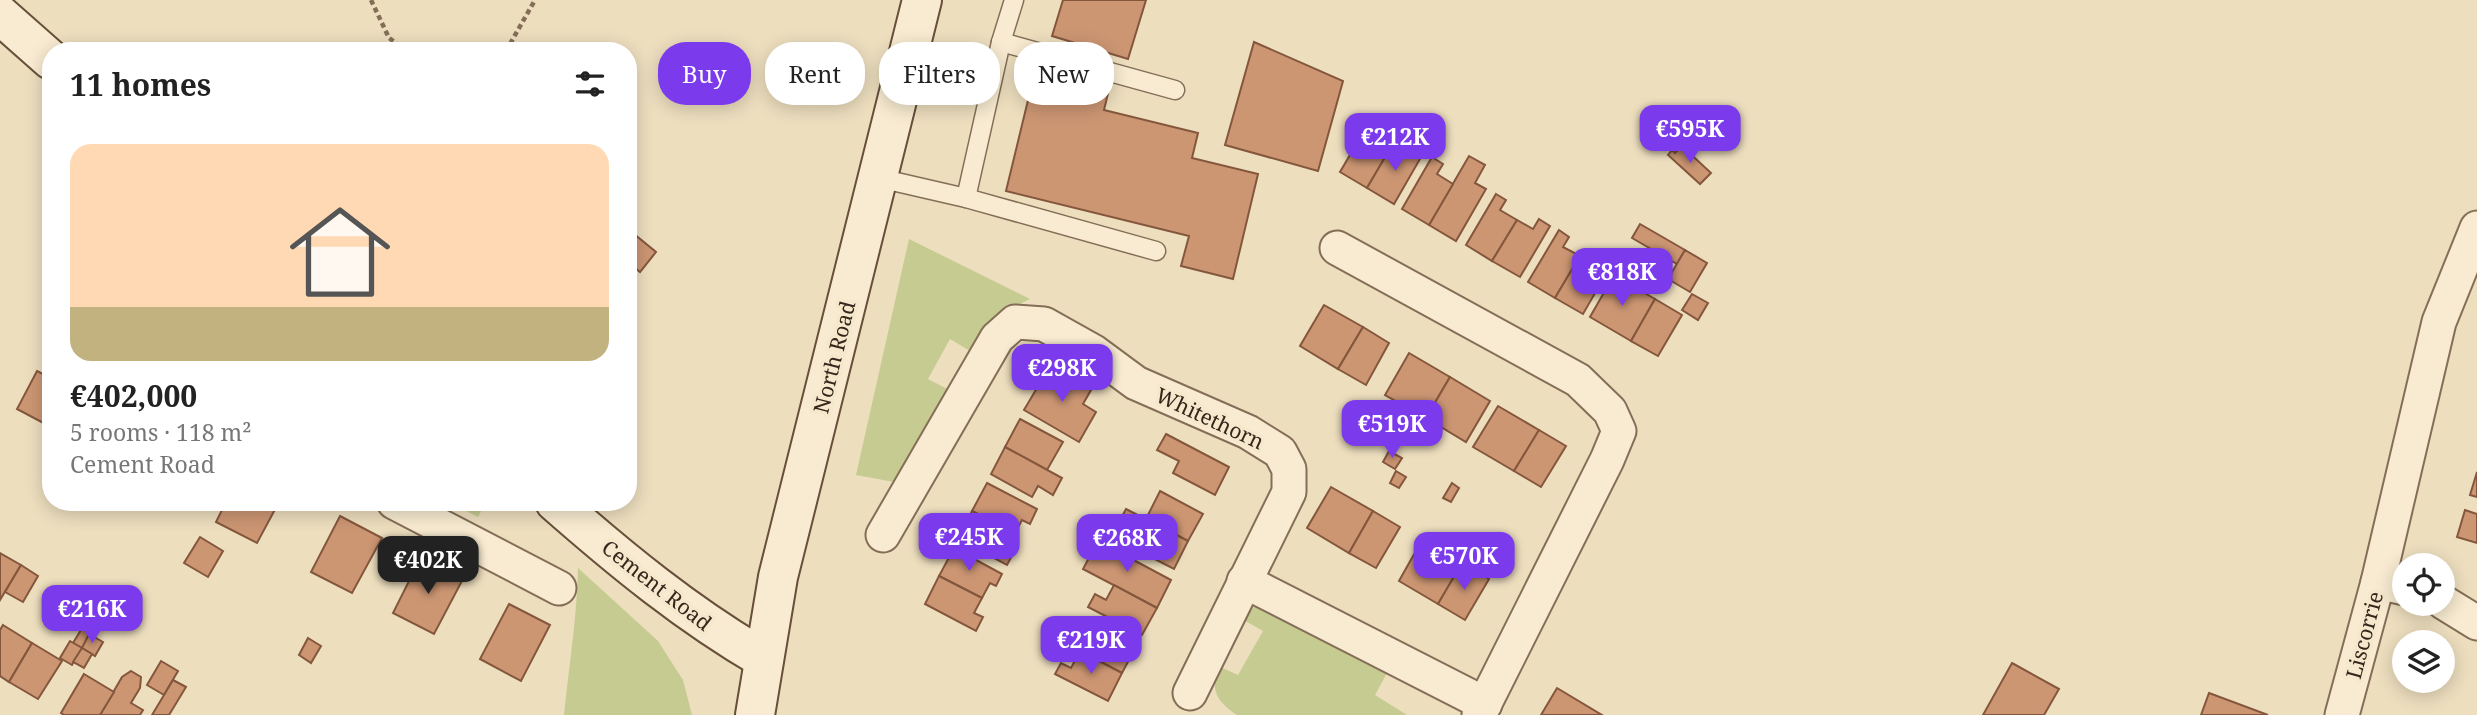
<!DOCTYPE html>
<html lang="en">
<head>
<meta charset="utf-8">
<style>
  body { margin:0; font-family:"Noto Serif",serif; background:#f2f2f2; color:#222; height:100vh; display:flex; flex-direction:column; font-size:26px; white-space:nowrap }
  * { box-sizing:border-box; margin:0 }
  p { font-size:23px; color:#767676 }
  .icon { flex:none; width:38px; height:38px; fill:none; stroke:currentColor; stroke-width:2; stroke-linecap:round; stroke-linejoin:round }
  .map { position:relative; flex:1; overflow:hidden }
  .panel { position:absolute; left:42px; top:42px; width:595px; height:469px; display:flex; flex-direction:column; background:#fff; border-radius:28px; box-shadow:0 4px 18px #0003 }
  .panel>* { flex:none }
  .top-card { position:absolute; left:658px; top:42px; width:665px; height:63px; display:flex; gap:14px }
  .buttons { position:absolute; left:2392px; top:553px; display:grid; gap:14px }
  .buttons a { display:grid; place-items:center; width:63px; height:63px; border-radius:50%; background:#fff; box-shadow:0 4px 18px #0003; font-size:35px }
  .price { position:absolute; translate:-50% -60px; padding:0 16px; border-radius:14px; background:#7c3aed; color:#fff; font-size:23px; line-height:46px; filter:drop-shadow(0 2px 4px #0008) }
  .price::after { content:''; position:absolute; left:50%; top:42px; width:21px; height:16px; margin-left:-10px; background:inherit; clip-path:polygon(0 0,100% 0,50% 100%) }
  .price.current { background:#222; color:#fff }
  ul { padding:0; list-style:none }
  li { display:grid; align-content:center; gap:14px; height:371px; padding:0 28px }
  li span { display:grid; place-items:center; height:217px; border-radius:21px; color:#555 }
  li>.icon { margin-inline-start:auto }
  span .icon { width:126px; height:126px; fill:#fffc; stroke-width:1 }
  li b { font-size:30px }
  h2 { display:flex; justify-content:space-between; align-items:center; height:84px; padding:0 28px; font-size:30px }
  .pill { padding:0 24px; border-radius:28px; background:#fff; box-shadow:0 4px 18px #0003; font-size:24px; line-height:63px }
  .pill.current { background:#7c3aed; color:#fff }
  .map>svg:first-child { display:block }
</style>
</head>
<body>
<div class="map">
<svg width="2477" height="715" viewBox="0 0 2477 715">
  <rect width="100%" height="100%" fill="#eddebe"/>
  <g fill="#c6cb92">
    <path d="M909 239 1030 299 998 315 970 351 950 339 928 379 951 391 894 482 856 475Z"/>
    <path d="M449 502H486L478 517Z"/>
    <path d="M578 568 658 641 683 680 692 715H564C569 666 577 617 578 568Z"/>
    <path d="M1267 604 1387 673 1375 695 1407 715H1237C1215 700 1212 691 1216 665L1238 675 1263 631 1242 619 1254 607Z"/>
  </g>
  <g fill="#cc9673" stroke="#84573d" stroke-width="2">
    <path d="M1063 0H1146L1128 59 1052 36Z"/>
    <path d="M1254 42 1343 81 1318 171 1225 145Z"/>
    <path d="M1037 63 1111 81 1104 110 1198 133 1192 158 1258 174 1233 279 1181 266 1189 236 1006 191Z"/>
    <path d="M1370 121 1380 127 1375 137 1391 147 1367 188 1340 172Z"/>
    <path d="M1413 146 1424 152 1394 204 1367 188 1391 147 1408 156Z"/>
    <path d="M1682 146 1711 173 1700 184 1668 155 1672 150 1675 153Z"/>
    <path d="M1469 156 1485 165 1475 183 1486 189 1456 241 1429 225Z"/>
    <path d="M1432 157 1443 164 1437 174 1453 184 1429 225 1402 209Z"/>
    <path d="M1496 194 1506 200 1500 210 1517 220 1492 261 1466 245Z"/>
    <path d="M1539 219 1550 226 1520 277 1492 261 1517 220 1533 229Z"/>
    <path d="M1640 224 1685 250 1677 264 1632 238Z"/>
    <path d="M628 229 656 252 640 272 628 262Z"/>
    <path d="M1559 230 1569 237 1563 247 1580 256 1555 298 1528 282Z"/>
    <path d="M1685 250 1707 263 1690 292 1668 279Z"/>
    <path d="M1580 256 1596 266 1602 256 1613 262 1583 314 1555 298Z"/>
    <path d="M1614 275 1655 299 1631 341 1590 317Z"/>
    <path d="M1692 294 1708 303 1698 320 1682 310Z"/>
    <path d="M1655 299 1682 315 1658 356 1631 341Z"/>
    <path d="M1324 305 1363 327 1338 369 1300 346Z"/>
    <path d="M1363 327 1389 343 1366 385 1338 369Z"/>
    <path d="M1409 353 1450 377 1426 418 1385 395Z"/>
    <path d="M1050 366 1091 390 1083 404 1096 412 1079 442 1024 410Z"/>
    <path d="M37 371 51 378V427L17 409Z"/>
    <path d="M1450 377 1490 401 1466 442 1426 418Z"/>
    <path d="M1498 406 1539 430 1514 471 1473 447Z"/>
    <path d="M1020 419 1063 442 1047 470 1005 447Z"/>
    <path d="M1539 430 1566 446 1541 487 1514 471Z"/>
    <path d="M1166 434 1229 467 1215 495 1173 473 1179 461 1157 450Z"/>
    <path d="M1005 447 1062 478 1053 495 1038 486 1032 497 991 474Z"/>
    <path d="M1389 451 1402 458 1395 469 1383 462Z"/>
    <path d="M1396 471 1406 477 1399 488 1390 483Z"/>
    <path d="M2477 472V497L2470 495Z"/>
    <path d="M987 483 1037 509 1030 524 1022 520 1015 533 972 511Z"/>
    <path d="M1452 483 1459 488 1451 502 1443 498Z"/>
    <path d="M1331 487 1373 511 1349 553 1307 528Z"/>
    <path d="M1160 491 1203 514 1188 541 1146 519Z"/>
    <path d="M226 502H279L257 543 216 522Z"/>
    <path d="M1126 509 1188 541 1174 569 1131 547 1139 532 1119 522Z"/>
    <path d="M2465 510 2477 514V543L2457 537Z"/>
    <path d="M972 511 1015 533 1007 548 1014 552 1007 565 958 539Z"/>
    <path d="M1373 511 1400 527 1376 568 1349 553Z"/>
    <path d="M340 516 382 538 352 593 311 572Z"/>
    <path d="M200 537 223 551 208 577 184 563Z"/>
    <path d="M1422 540 1462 563 1438 604 1399 581Z"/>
    <path d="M1098 541 1171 580 1157 608 1083 569Z"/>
    <path d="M954 548 1002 574 996 586 990 583 982 598 939 576Z"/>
    <path d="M0 553 21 565 0 600Z"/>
    <path d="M421 557 463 579 434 634 393 613Z"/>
    <path d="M1462 563 1489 579 1465 620 1438 604Z"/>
    <path d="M21 565 38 576 23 602 5 592Z"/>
    <path d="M939 576 982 598 974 613 983 617 976 631 925 604Z"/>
    <path d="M1114 585 1157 608 1142 635 1088 607 1095 594 1106 600Z"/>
    <path d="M509 604 550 625 521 681 480 659Z"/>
    <path d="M1084 618 1137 645 1122 673 1080 651 1089 634 1078 629Z"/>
    <path d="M3 625 32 643 9 682 0 676V630Z"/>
    <path d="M84 625 93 630 82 648 73 643Z"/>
    <path d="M89 634 103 642 95 656 82 648Z"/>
    <path d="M308 638 321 646 311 663 299 655Z"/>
    <path d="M70 641 82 648 72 665 60 658Z"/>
    <path d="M32 643 62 661 38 699 9 682Z"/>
    <path d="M82 648 92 654 84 668 73 662Z"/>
    <path d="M1080 651 1122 673 1108 701 1055 674 1061 663 1071 668Z"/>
    <path d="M161 661 178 671 164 695 147 685Z"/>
    <path d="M2012 663 2059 689 2044 715H1983Z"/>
    <path d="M131 671 141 677 140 688 131 703 143 710 140 715H100L122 677Z"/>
    <path d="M84 674 114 692 100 715H64L61 713Z"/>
    <path d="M173 680 186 687 169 715H152Z"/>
    <path d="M1557 688 1602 715H1541Z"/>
    <path d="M2209 693 2268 715H2201Z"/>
  </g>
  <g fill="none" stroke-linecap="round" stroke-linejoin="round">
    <defs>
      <g id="lane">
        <path d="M1001 42 1175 90"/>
        <path d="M879 178 966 198 1156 251"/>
        <path d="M966 198 1001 42 1014 0"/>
      </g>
      <g id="street">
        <path d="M1337 248 1578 380 1610 411 1619 431 1607 460 1479 715"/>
        <path d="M394 502 559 588"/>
        <path d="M883 535 997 338 1015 322 1044 324 1094 352 1136 383 1248 432 1280 452 1289 469V492L1190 693"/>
        <path d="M1244 581 1485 704"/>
        <path d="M2378 582 2439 322 2477 228"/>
        <path d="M2443 602 2477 623"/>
        <path d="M2342 715 2378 582 2404 588"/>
      </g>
      <g id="secondary">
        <path d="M0 15 51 60"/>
        <path d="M555 502C621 560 688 615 764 659"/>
        <path d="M755 715 778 577 922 0"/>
      </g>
    </defs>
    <use href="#lane" stroke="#856e57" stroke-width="21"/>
    <use href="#street" stroke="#856e57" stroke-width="37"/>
    <use href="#secondary" stroke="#674f3a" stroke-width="42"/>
    <g stroke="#856e57" stroke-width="4.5" stroke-dasharray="5 3.5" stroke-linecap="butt">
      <path d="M371 0 389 38 407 51"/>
      <path d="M506 51 535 0"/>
    </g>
    <use href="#lane" stroke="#f8ebd1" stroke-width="18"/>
    <use href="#street" stroke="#f8ebd1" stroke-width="33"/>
    <use href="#secondary" stroke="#f8ebd1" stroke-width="38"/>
  </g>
  <g text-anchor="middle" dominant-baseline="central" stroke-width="7" stroke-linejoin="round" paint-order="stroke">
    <g font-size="21" fill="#35271b" stroke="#f5e8cd">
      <text transform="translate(834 357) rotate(-76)">North Road</text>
      <text transform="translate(1210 418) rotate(25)">Whitethorn</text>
      <text transform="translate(657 585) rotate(38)">Cement Road</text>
      <text transform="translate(2364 635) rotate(-75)">Liscorrie</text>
    </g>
  </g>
</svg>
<div class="buttons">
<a><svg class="icon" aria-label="locate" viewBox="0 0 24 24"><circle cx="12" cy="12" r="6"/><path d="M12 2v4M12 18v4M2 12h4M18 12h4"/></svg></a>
<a><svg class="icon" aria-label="layers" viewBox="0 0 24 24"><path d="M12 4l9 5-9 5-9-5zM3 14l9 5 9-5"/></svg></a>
</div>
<b class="price" style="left:1690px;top:165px">€595K</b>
<b class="price" style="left:1395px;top:173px">€212K</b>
<b class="price" style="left:1622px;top:308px">€818K</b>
<b class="price" style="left:1062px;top:404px">€298K</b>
<b class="price" style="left:1392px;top:460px">€519K</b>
<b class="price" style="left:969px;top:573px">€245K</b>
<b class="price" style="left:1127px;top:574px">€268K</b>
<b class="price" style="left:1464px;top:592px">€570K</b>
<b class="price current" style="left:428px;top:596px">€402K</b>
<b class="price" style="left:92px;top:645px">€216K</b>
<b class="price" style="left:1091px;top:676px">€219K</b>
<div class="top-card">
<a class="pill current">Buy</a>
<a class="pill">Rent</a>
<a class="pill">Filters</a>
<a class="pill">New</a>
</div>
<section class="panel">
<h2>11 homes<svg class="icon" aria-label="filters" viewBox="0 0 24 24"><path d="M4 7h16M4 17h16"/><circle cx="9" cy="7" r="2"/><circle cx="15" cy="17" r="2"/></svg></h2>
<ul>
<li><span style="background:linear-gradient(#ffd9b3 75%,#c2b280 0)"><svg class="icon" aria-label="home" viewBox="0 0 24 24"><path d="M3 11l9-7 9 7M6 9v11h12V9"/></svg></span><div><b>€402,000</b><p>5 rooms · 118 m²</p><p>Cement Road</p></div></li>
</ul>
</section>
</div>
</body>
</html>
